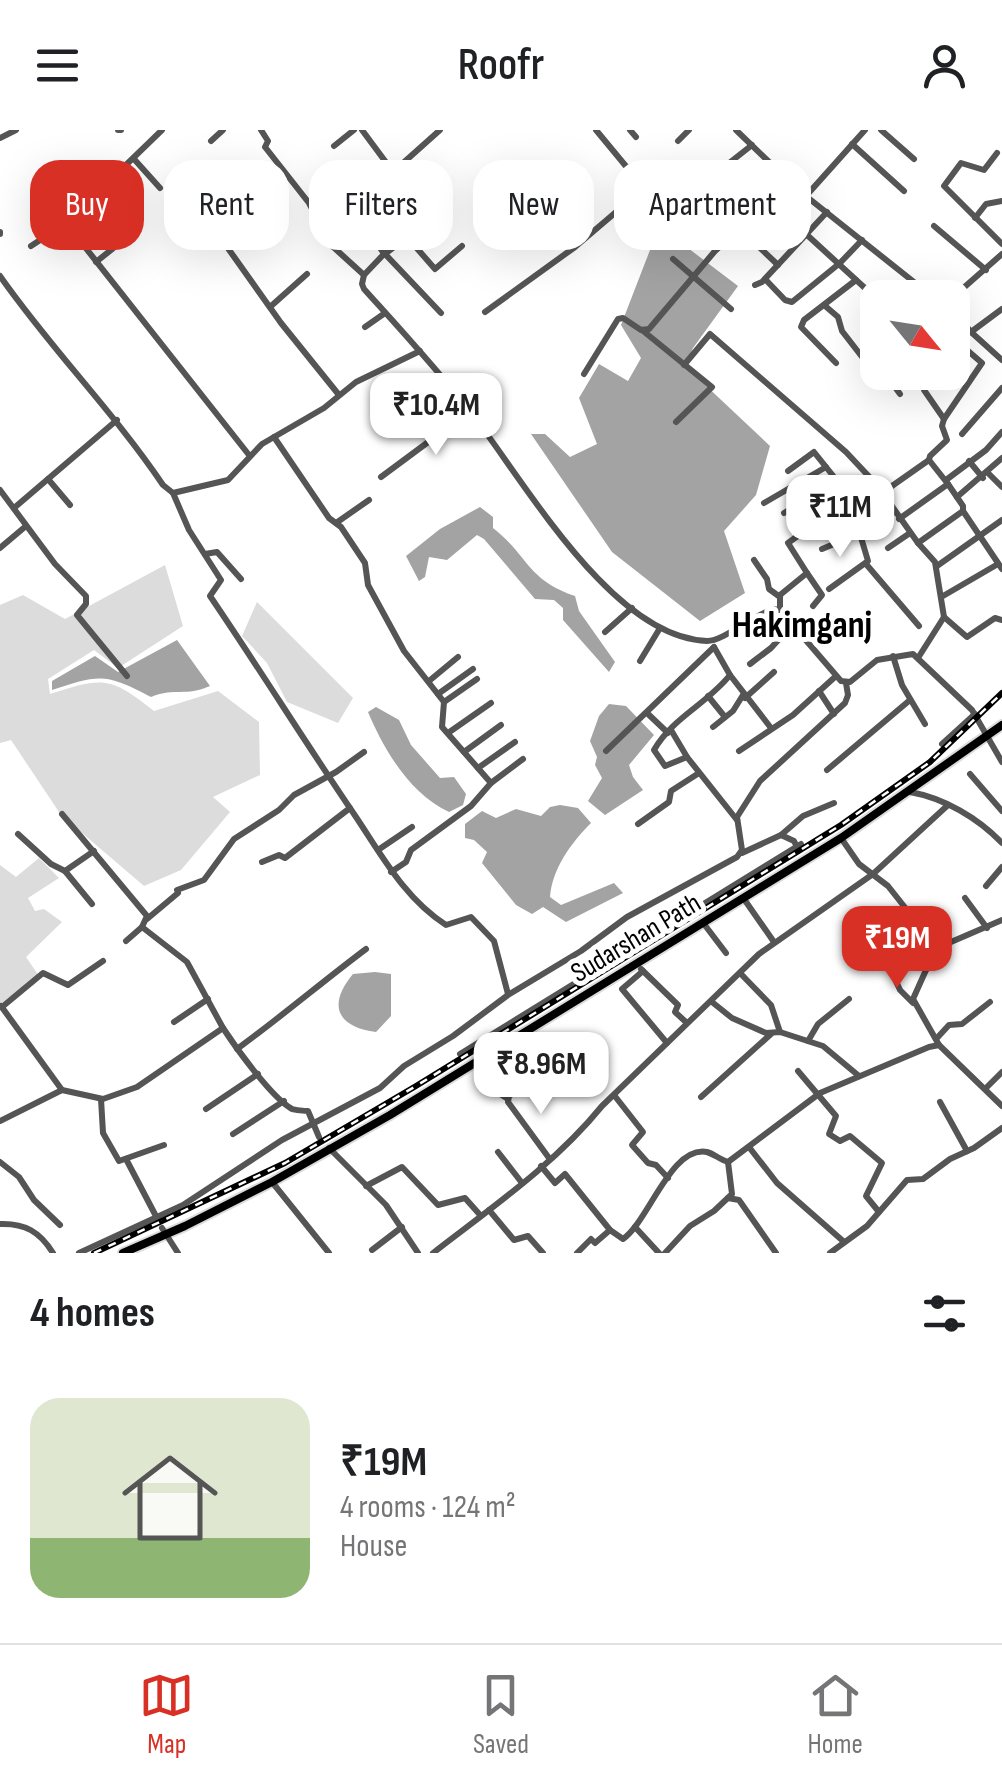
<!DOCTYPE html>
<html lang="en">
<head>
<meta charset="utf-8">
<style>
  body { margin:0; font-family:"Sofia Sans Condensed",sans-serif; background:#f2f2f2; color:#202124; height:100vh; display:flex; flex-direction:column; font-size:38px; white-space:nowrap }
  * { box-sizing:border-box; margin:0 }
  p { font-size:32px; color:#757577 }
  .icon { flex:none; width:55px; height:55px; fill:none; stroke:currentColor; stroke-width:2; stroke-linecap:round; stroke-linejoin:round }
  .map { position:relative; height:1123px; overflow:hidden }
  .details { display:flex; flex-direction:column; background:#fff; flex:1 }
  .details>* { flex:none }
  .hud { position:absolute; left:30px; top:30px; width:942px; height:90px; display:flex; gap:20px }
  .needle { width:65px; rotate:120deg }
  .fabs { position:absolute; left:860px; top:150px; display:grid; gap:20px }
  .fabs a { display:grid; place-items:center; width:110px; height:110px; border-radius:20px; background:#fff; box-shadow:0 10px 40px #0002; font-size:50px }
  .price { position:absolute; translate:-50% -85px; padding:0 22px; border-radius:20px; background:#fff; color:#222; font-size:32px; line-height:65px; filter:drop-shadow(0 2px 5px #0008) }
  .price::after { content:''; position:absolute; left:50%; top:60px; width:30px; height:22px; margin-left:-15px; background:inherit; clip-path:polygon(0 0,100% 0,50% 100%) }
  .price.current { background:#d93025; color:#fff }
  ul { padding:0; list-style:none }
  li { display:flex; align-items:center; gap:30px; height:250px; padding:0 30px }
  li span { display:grid; place-items:center; flex:none; width:280px; height:200px; border-radius:30px; color:#555 }
  li>.icon { margin-inline-start:auto }
  span .icon { width:120px; height:120px; fill:#fffc; stroke-width:1 }
  li b { font-size:42px }
  h2 { display:flex; justify-content:space-between; align-items:center; height:120px; padding:0 30px; font-size:42px }
  .pill { padding:0 35px; border-radius:30px; background:#fff; box-shadow:0 10px 40px #0002; font-size:35px; line-height:90px }
  .pill.current { background:#d93025; color:#fff }
  header { display:flex; justify-content:space-between; align-items:center; height:130px; padding:0 30px; background:#fff; font-size:45px; font-weight:600 }
  .dock { display:flex; justify-content:space-around; align-items:center; height:140px; border-top:2px solid #e0e0e0; background:#fff; font-size:28px; color:#757577 }
  .dock a { display:grid; justify-items:center; gap:5px }
  .dock .current { color:#d93025 }
  .map>svg:first-child { display:block }
</style>
</head>
<body>
<header><svg class="icon" aria-label="menu" viewBox="0 0 24 24"><path d="M4 6h16M4 12h16M4 18h16"/></svg>Roofr<svg class="icon" aria-label="person" viewBox="0 0 24 24"><circle cx="12" cy="8" r="4"/><path d="M4 21q1-7 8-7t8 7"/></svg></header>
<div class="map">
<svg width="1002" height="1123" viewBox="0 0 1002 1123">
  <rect width="100%" height="100%" fill="#fff"/>
  <g fill="#dcdcdc">
    <path d="M165 435 183 496 118 538 94 520 48 549 50 564C103 547 110 546 154 581L218 561 259 592 260 645 213 667 230 682 181 740 144 756 61 685 11 610 0 613V475L23 465 65 489Z"/>
    <path d="M257 472 353 568 338 593 287 572 267 533 242 506Z"/>
    <path d="M39 728 59 748 28 768 35 781 44 779 62 792 26 827 39 846 0 874V735L16 747Z"/>
  </g>
  <g fill="#a3a3a3">
    <path d="M680 112 738 156 693 218 685 236 770 316 756 365 724 401 745 463 700 491 612 422 531 304H545L570 327 597 314 579 268 599 234 628 251 641 228 621 195 650 120Z"/>
    <path d="M480 377 493 387V398C529 426 526 449 575 466L579 481 615 532 609 542 563 490V478L554 470 535 469 484 409 477 405 447 430 429 427 425 447 419 451 406 426 440 399Z"/>
    <path d="M177 510 210 556C185 567 176 557 151 567 106 543 99 544 52 560V551L95 526 118 542Z"/>
    <path d="M609 574 626 576 654 605 629 635 633 647 643 660 605 685 588 671 602 648 595 635 597 627 590 611 599 586Z"/>
    <path d="M376 577 399 590 411 615 440 648 454 647 466 664 463 675 449 682C410 664 384 620 368 582Z"/>
    <path d="M560 675 578 678 591 693C571 713 552 739 550 767L561 775 614 753 623 763 566 792 543 777 532 784 516 775 482 733 487 722 474 710 465 708V694L482 681 496 688 516 679 541 686 550 677Z"/>
    <path d="M375 842 391 844V886L376 902C337 897 327 875 353 844Z"/>
  </g>
  <g fill="none" stroke-linecap="round" stroke-linejoin="round">
    <defs>
      <path id="major" d="M123 1123 185 1096 272 1052 390 985 841 708 1002 595"/>
    </defs>
    <use href="#major" stroke="#dbdbdb" stroke-width="12"/>
    <g stroke="#555" stroke-width="6">
      <path d="M118 0H121"/>
      <path d="M261 0 268 11 265 17 309 73 331 115 364 145"/>
      <path d="M362 0 405 58 366 96 384 124 364 145 362 154 364 159C400 199 436 238 469 280 523 348 611 508 707 511 725 511 754 483 775 479L785 486 841 551 850 552 877 530 913 524 972 580 1002 632"/>
      <path d="M596 0 644 58"/>
      <path d="M630 0 636 7"/>
      <path d="M736 0 797 59 934 168"/>
      <path d="M881 0 914 29"/>
      <path d="M0 8 16 0"/>
      <path d="M211 11 223 0"/>
      <path d="M678 11 689 0"/>
      <path d="M852 14 904 61"/>
      <path d="M334 16 354 0"/>
      <path d="M997 23 984 40 961 33 944 56 1002 114"/>
      <path d="M134 29 160 58"/>
      <path d="M393 42 440 0"/>
      <path d="M405 61 435 39"/>
      <path d="M690 64 752 15"/>
      <path d="M806 66 865 0"/>
      <path d="M246 69 217 92 215 100 281 193 339 265"/>
      <path d="M621 80 651 113"/>
      <path d="M975 88 986 74 1002 71"/>
      <path d="M66 93 249 325"/>
      <path d="M934 96 986 140"/>
      <path d="M739 98 778 135"/>
      <path d="M0 102V104"/>
      <path d="M806 104 878 170"/>
      <path d="M31 116 66 93 162 0"/>
      <path d="M385 124 407 107 435 139 462 116"/>
      <path d="M385 124 441 183"/>
      <path d="M673 129 731 179"/>
      <path d="M96 132 121 112"/>
      <path d="M0 146C51 219 113 281 163 355L173 363 228 350 262 314 324 278 356 252 420 221"/>
      <path d="M765 149 785 170 792 172 840 133 862 110"/>
      <path d="M755 155 762 152 827 82"/>
      <path d="M952 168 1002 124"/>
      <path d="M824 175 838 187 842 201 873 241 879 245 884 243"/>
      <path d="M270 177 307 144"/>
      <path d="M952 178 971 202 1002 179"/>
      <path d="M485 182 575 117 650 53 660 57 718 118"/>
      <path d="M365 197 385 183"/>
      <path d="M642 200 712 257 676 292"/>
      <path d="M971 202 1002 230"/>
      <path d="M876 221 878 219"/>
      <path d="M836 233 801 197 804 190 856 150"/>
      <path d="M684 235 710 204 846 322 877 355 918 413 935 432 944 487 918 528"/>
      <path d="M884 242 900 264"/>
      <path d="M932 242 925 251 924 260 944 289"/>
      <path d="M584 244 618 189 623 188 641 200 649 199 715 121 788 51"/>
      <path d="M962 304 1002 258"/>
      <path d="M274 307 329 388 341 397 365 433 368 455 404 521 444 572 442 597 491 653"/>
      <path d="M969 331 983 348"/>
      <path d="M788 341 814 322 854 372 877 355"/>
      <path d="M988 343 1002 357"/>
      <path d="M381 347 470 281"/>
      <path d="M48 349 70 375"/>
      <path d="M946 350 986 320 1002 302"/>
      <path d="M948 354 963 376V381"/>
      <path d="M0 360 55 434 86 466V474L77 485 127 546"/>
      <path d="M173 363 189 400 221 450 210 466C259 538 305 612 354 684 381 724 404 768 446 795L471 787 494 811 508 864"/>
      <path d="M882 363 929 330"/>
      <path d="M957 367 1002 328"/>
      <path d="M764 373 826 337"/>
      <path d="M14 378 117 290"/>
      <path d="M784 383 836 352"/>
      <path d="M899 389 948 354 929 330 930 326 947 310 942 296 944 289 982 233 952 207"/>
      <path d="M336 393 369 370"/>
      <path d="M918 413 963 381 1002 439"/>
      <path d="M0 418 26 396"/>
      <path d="M888 418 910 403"/>
      <path d="M822 419 870 399 894 382"/>
      <path d="M205 424 217 422 241 449"/>
      <path d="M754 430 767 449 769 459 780 467"/>
      <path d="M866 434 919 496"/>
      <path d="M937 436 1002 390"/>
      <path d="M807 443 822 465 813 476"/>
      <path d="M829 459 868 431 860 404"/>
      <path d="M943 466 998 434"/>
      <path d="M780 480V465L807 443 788 413 814 394 824 396 854 372"/>
      <path d="M944 487 967 507 995 488 1002 490"/>
      <path d="M605 502 632 478"/>
      <path d="M714 517 730 545C707 574 672 588 654 620L665 636 687 627 737 690"/>
      <path d="M893 526 902 555 925 594"/>
      <path d="M640 531 660 498"/>
      <path d="M750 534 771 518 792 495"/>
      <path d="M730 545 771 598"/>
      <path d="M429 551 458 527"/>
      <path d="M819 561 834 584"/>
      <path d="M438 564 473 539"/>
      <path d="M708 566 725 587"/>
      <path d="M745 568 774 542"/>
      <path d="M444 572 477 549"/>
      <path d="M647 583 668 603"/>
      <path d="M713 597 733 581 743 565"/>
      <path d="M671 600 687 627"/>
      <path d="M448 603 491 573"/>
      <path d="M942 614 975 584"/>
      <path d="M606 621 714 517"/>
      <path d="M739 621 793 585 836 546"/>
      <path d="M464 622 501 595"/>
      <path d="M478 638 515 612"/>
      <path d="M827 640 910 570"/>
      <path d="M970 644 1002 681"/>
      <path d="M910 662C944 668 978 688 1002 713"/>
      <path d="M62 684 147 786 142 797 187 832 223 898"/>
      <path d="M638 694 669 672 671 661 699 643"/>
      <path d="M18 704 51 734 65 741 94 721"/>
      <path d="M781 705 803 686 834 673"/>
      <path d="M841 708 859 734 888 756 907 780 944 815 1002 790"/>
      <path d="M378 720 412 697"/>
      <path d="M742 723 781 705 794 711 797 717"/>
      <path d="M262 732 279 725 285 728 350 678"/>
      <path d="M65 741 92 774"/>
      <path d="M391 742 406 732 411 720 471 676 491 653 523 629"/>
      <path d="M986 756 1002 737"/>
      <path d="M177 760 204 750 234 709 279 680 294 665 336 642 364 622"/>
      <path d="M965 768 987 798"/>
      <path d="M744 769 774 812"/>
      <path d="M147 789 178 763"/>
      <path d="M704 794 726 823"/>
      <path d="M126 811 142 797"/>
      <path d="M883 823 900 860 913 873"/>
      <path d="M641 839 678 875 675 882 687 893"/>
      <path d="M643 841 622 859 667 913"/>
      <path d="M740 843 771 875 780 902"/>
      <path d="M712 872 732 888 766 903 780 902 823 916 859 946"/>
      <path d="M1 876 62 960"/>
      <path d="M2 877 43 843 68 855 103 831"/>
      <path d="M174 892 208 869"/>
      <path d="M937 908 949 895 962 894 990 872"/>
      <path d="M808 911 818 894 849 869"/>
      <path d="M939 915 913 869 926 840 940 829 948 816"/>
      <path d="M237 919C281 887 322 852 366 819"/>
      <path d="M460 924 801 714"/>
      <path d="M482 929 497 962 508 969"/>
      <path d="M798 941 836 986 829 1004 840 1011 850 1006 882 1033 866 1066 879 1082"/>
      <path d="M537 947 509 966 508 972 549 1028"/>
      <path d="M985 959 1002 942"/>
      <path d="M614 965 643 1002 632 1015 648 1033 656 1035 668 1048"/>
      <path d="M701 967 771 904"/>
      <path d="M101 969 103 1003 119 1031 164 1015"/>
      <path d="M940 972 967 1021"/>
      <path d="M206 979 258 944"/>
      <path d="M0 991 62 960 103 969 137 957 223 898C236 918 272 968 292 979 295 980 305 981 308 981L319 1007"/>
      <path d="M233 1004 284 971"/>
      <path d="M749 1017 777 1053 843 1111"/>
      <path d="M329 1018 386 1075 418 1123"/>
      <path d="M498 1022 522 1053"/>
      <path d="M126 1029 158 1090"/>
      <path d="M0 1032 19 1047 34 1070 60 1095"/>
      <path d="M541 1036 555 1053 565 1044 610 1100 623 1109C649 1091 671 1015 707 1022 714 1024 721 1030 728 1032L820 963 929 917 939 915 1002 976"/>
      <path d="M272 1052 329 1123"/>
      <path d="M366 1056 402 1037 438 1075 465 1068 481 1086"/>
      <path d="M728 1068 739 1070 776 1123"/>
      <path d="M489 1080 514 1110 528 1106 543 1123"/>
      <path d="M0 1094C25 1093 40 1102 53 1123"/>
      <path d="M635 1097 659 1123"/>
      <path d="M162 1098 178 1123"/>
      <path d="M372 1120 402 1097"/>
      <path d="M79 1123 183 1075 282 1010 380 958 404 936 453 906 508 865 581 821 627 787 737 727 742 720 737 687 760 651 845 573 848 565 846 553"/>
      <path d="M433 1123C491 1078 555 1034 602 976L759 824 873 744 948 675"/>
      <path d="M577 1123 591 1109 595 1113 610 1100"/>
      <path d="M665 1123 690 1096 714 1081 732 1064 728 1032"/>
      <path d="M830 1123 867 1096 907 1050 923 1049 950 1029 974 1018 1002 998"/>
    </g>
    <use href="#major" stroke="#000" stroke-width="8"/>
    <defs>
      <path id="rail" d="M94 1123 285 1033 416 956 841 695 930 632 1002 563"/>
    </defs>
    <use href="#rail" stroke="#000" stroke-width="6"/>
    <use href="#rail" stroke="#fff" stroke-width="2.5" stroke-dasharray="8" stroke-linecap="butt"/>
  </g>
  <g text-anchor="middle" dominant-baseline="central" stroke-width="10" stroke-linejoin="round" paint-order="stroke">
    <g font-size="28" fill="#000" stroke="#fff">
      <text transform="translate(636 808) rotate(-31)">Sudarshan Path</text>
    </g>
    <g font-size="38" font-weight="bold" fill="#000" stroke="#fff">
      <text x="802" y="495">Hakimganj</text>
    </g>
  </g>
</svg>
<div class="fabs">
<a><svg class="needle" viewBox="-14 -14 28 28"><path d="M0-13l5 13h-10z" fill="#e53935"/><path d="M0 13l5-13h-10z" fill="#757577"/></svg></a>
</div>
<b class="price" style="left:436px;top:328px">₹10.4M</b>
<b class="price" style="left:840px;top:430px">₹11M</b>
<b class="price current" style="left:897px;top:861px">₹19M</b>
<b class="price" style="left:541px;top:987px">₹8.96M</b>
<div class="hud">
<a class="pill current">Buy</a>
<a class="pill">Rent</a>
<a class="pill">Filters</a>
<a class="pill">New</a>
<a class="pill">Apartment</a>
</div>
</div>
<section class="details">
<h2>4 homes<svg class="icon" aria-label="filters" viewBox="0 0 24 24"><path d="M4 7h16M4 17h16"/><circle cx="9" cy="7" r="2"/><circle cx="15" cy="17" r="2"/></svg></h2>
<ul>
<li><span style="background:linear-gradient(#dfe7d0 70%,#8fb573 0)"><svg class="icon" aria-label="home" viewBox="0 0 24 24"><path d="M3 11l9-7 9 7M6 9v11h12V9"/></svg></span><div><b>₹19M</b><p>4 rooms · 124 m²</p><p>House</p></div></li>
</ul>
</section>
<nav class="dock">
<a class="current"><svg class="icon" aria-label="map" viewBox="0 0 24 24"><path d="M3 6l6-2 6 2 6-2v14l-6 2-6-2-6 2zM9 4v14M15 6v14"/></svg>Map</a>
<a><svg class="icon" aria-label="saved" viewBox="0 0 24 24"><path d="M7 4h10v16l-5-4-5 4z"/></svg>Saved</a>
<a><svg class="icon" aria-label="home" viewBox="0 0 24 24"><path d="M3 11l9-7 9 7M6 9v11h12V9"/></svg>Home</a>
</nav>
</body>
</html>
